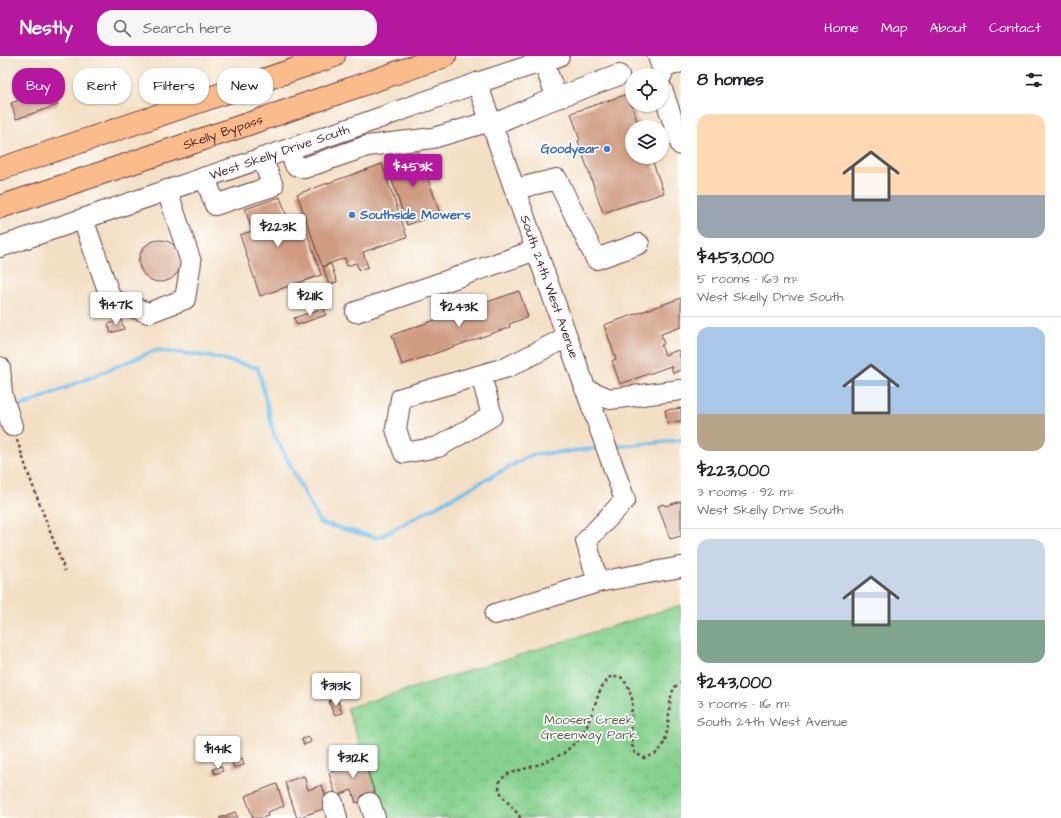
<!DOCTYPE html>
<html lang="en">
<head>
<meta charset="utf-8">
<style>
  body { margin:0; font-family:"Architects Daughter",sans-serif; background:#f6f6f6; color:#202124; height:100vh; display:flex; flex-direction:column; font-size:15px; white-space:nowrap }
  * { box-sizing:border-box; margin:0 }
  p { font-size:13px; color:#757577 }
  .icon { flex:none; width:22px; height:22px; fill:none; stroke:currentColor; stroke-width:2; stroke-linecap:round; stroke-linejoin:round }
  .map { position:relative; flex:1; overflow:hidden }
  .side { display:flex; flex-direction:column; background:#fff; width:380px }
  .side>* { flex:none }
  .banner { position:absolute; left:12px; top:12px; width:380px; height:36px; display:flex; gap:8px }
  .tools { position:absolute; left:625px; top:12px; display:grid; gap:8px }
  .tools a { display:grid; place-items:center; width:44px; height:44px; border-radius:50%; background:#fff; box-shadow:0 1px 3px #0004; font-size:20px }
  .price { position:absolute; translate:-50% -34px; padding:0 9px; border-radius:4px; background:#fff; color:#222; font-size:13px; line-height:26px; filter:drop-shadow(0 1px 2px #0008) }
  .price::after { content:''; position:absolute; left:50%; top:24px; width:12px; height:9px; margin-left:-6px; background:inherit; clip-path:polygon(0 0,100% 0,50% 100%) }
  .price.on { background:#b5179e; color:#fff }
  ul { padding:0; list-style:none }
  li { display:grid; align-content:center; gap:8px; height:212px; padding:0 16px }
  li+li { border-top:1px solid #e0e0e0 }
  li span { display:grid; place-items:center; height:124px; border-radius:12px; color:#555 }
  li>.icon { margin-inline-start:auto }
  span .icon { width:72px; height:72px; fill:#fffc; stroke-width:1 }
  li b { font-size:17px }
  h2 { display:flex; justify-content:space-between; align-items:center; height:48px; padding:0 16px; font-size:17px }
  .tag { padding:0 14px; border-radius:16px; background:#fff; box-shadow:0 1px 3px #0004; font-size:14px; line-height:36px }
  .tag.on { background:#b5179e; color:#fff }
  header { display:flex; align-items:center; gap:24px; box-sizing:border-box; height:56px; padding:0 20px; background:#b5179e; color:#fff }
  header strong { font-size:19px }
  nav { display:flex; gap:22px; margin-inline-start:auto; font-size:14px }
  .search { width:280px; height:36px; background:#f6f6f6; display:flex; align-items:center; gap:10px; box-sizing:border-box; padding:0 14px; border-radius:16px; color:#757577; font-size:15px }
  main { display:flex; flex:1; min-height:0 }
  .map>svg:first-child { display:block }
</style>
</head>
<body>
<header>
<strong>Nestly</strong>
<div class="search"><svg class="icon" aria-label="search" viewBox="0 0 24 24"><circle cx="10" cy="10" r="6"/><path d="M15 15l6 6"/></svg>Search here</div>
<nav><a>Home</a><a>Map</a><a>About</a><a>Contact</a></nav>
</header>
<main>
<div class="map">
<svg width="681" height="762" viewBox="0 0 681 762">
  <defs>
    <pattern id="park-crowns" width="20" height="18" patternUnits="userSpaceOnUse"><rect width="20" height="18" fill="#86d18e"/><path d="M2 6a3 3 0 1 1 6 0M12 15a3 3 0 1 1 6 0" fill="none" stroke="#75b37b"/></pattern>
  </defs>
  <rect width="100%" height="100%" fill="#fff"/>
  <filter id="ink" filterUnits="userSpaceOnUse"><feTurbulence type="fractalNoise" baseFrequency=".025" numOctaves="2"/><feDisplacementMap in="SourceGraphic" scale="8" xChannelSelector="R" yChannelSelector="G"/><feConvolveMatrix kernelMatrix="1 2 1 2 8 2 1 2 1" color-interpolation-filters="sRGB"/></filter>
  <filter id="wash" filterUnits="userSpaceOnUse"><feTurbulence type="fractalNoise" baseFrequency=".012" numOctaves="4" result="noise"/><feDisplacementMap in="SourceGraphic" scale="16" xChannelSelector="R" yChannelSelector="G"/><feGaussianBlur stdDeviation="0.9" result="paint"/><feColorMatrix in="noise" values="0 0 0 0 0 0 0 0 0 0 0 0 0 0 0 0 0 1.4 0 .05"/><feComposite in="paint" operator="in"/></filter>
  <g filter="url(#wash)">
    <rect width="100%" height="100%" fill="#f3dfc3"/>
    <path fill="url(#park-crowns)" stroke="#68785c" d="M681 549V762H385L347 652Z"/>
    <g fill="none" stroke-linecap="round" stroke-linejoin="round">
      <g stroke="#76c1ef" stroke-width="4">
        <path d="M12 352 29 347 156 294 213 301 258 312 274 378 320 467 378 482 531 399 601 392"/>
        <path d="M611 391 681 384"/>
      </g>
    </g>
    <g id="blocks">
      <g fill="#cf9c81">
        <path d="M53 33 58 49 16 63 11 47Z"/>
        <path d="M628 38 637 65 639 64 641 71H632V101H651L664 137 603 157 578 85 580 84 571 57Z"/>
        <path d="M419 96 440 158 407 169 386 107Z"/>
        <path d="M382 108 407 181 363 196 368 211 359 214 356 207 347 210 345 202 322 210 297 138Z"/>
        <path d="M280 141 288 163 301 158 321 219 260 240 240 179 252 175 245 153Z"/>
        <circle cx="160" cy="205" r="21"/>
        <path d="M331 208 337 226 329 229 323 211Z"/>
        <path d="M519 235 528 261 509 268 510 271 402 309 392 279Z"/>
        <path d="M681 242V271L661 278 664 288 661 289 665 299 678 294 681 304V314L673 317 671 310 620 328 612 305 616 303 604 269Z"/>
        <path d="M324 252 326 259 297 269 294 262Z"/>
        <path d="M121 264 124 273 111 277 108 268Z"/>
        <path d="M681 352V365L667 367 665 354Z"/>
        <path d="M681 445V480L670 483 658 450 664 448 665 450Z"/>
        <path d="M337 642 342 657 334 659 329 645Z"/>
        <path d="M309 681 311 686 304 689 302 683Z"/>
        <path d="M354 696 358 707 364 705 376 740 356 747 352 734 336 740 329 717 342 712 338 701Z"/>
        <path d="M242 702 244 709 234 712 232 706Z"/>
        <path d="M221 710 223 715 215 718 213 713Z"/>
        <path d="M304 720 308 734 322 729 329 751 297 762 285 726Z"/>
        <path d="M277 728 284 750 267 756 268 760 262 762H253L245 740Z"/>
        <path d="M235 756 238 762H219Z"/>
      </g>
    </g>
  </g>
  <g filter="url(#ink)">
    <use href="#blocks" fill-opacity="0" stroke="#633c42" stroke-width="1"/>
    <g fill="none" stroke-linecap="round" stroke-linejoin="round">
      <defs>
        <g id="minor">
          <path d="M658 0 662 12V19"/>
          <path d="M543 5 557 42"/>
          <path d="M662 12 681 6"/>
          <path id="s1" d="M477 27 625 444 586 485 598 526"/>
          <path d="M662 33 681 89"/>
          <path d="M492 69 538 49 619 19"/>
          <path d="M289 93 295 109 304 112 367 90 433 82 491 65"/>
          <path d="M205 121 215 149 273 130 262 102"/>
          <path d="M515 133 557 123 596 203 639 188"/>
          <path d="M83 163 111 243 148 257 185 243 191 206 167 134"/>
          <path id="s2" d="M0 191 357 70 477 27 559 0"/>
          <path d="M356 256 536 194"/>
          <path d="M0 311 2 338 12 370"/>
          <path d="M481 319 492 360 438 391 404 397 396 373 401 342 508 311 567 281"/>
          <path d="M585 333 610 343 681 334"/>
          <path d="M495 558 598 526 681 511"/>
          <path d="M333 747 337 762"/>
          <path d="M370 747 375 762"/>
        </g>
        <g id="highway">
          <path d="M0 113 334 0"/>
          <path id="s3" d="M0 151 257 65 445 0"/>
        </g>
      </defs>
      <use href="#minor" stroke="#633c42" stroke-width="22"/>
      <use href="#highway" stroke="#633c42" stroke-width="24"/>
      <g stroke="#633c42" stroke-width="2.5" stroke-dasharray="3 3" stroke-linecap="butt">
        <path d="M17 384 28 417 65 515"/>
        <path d="M520 762 519 759 503 741 499 733 500 724 508 718 543 707 564 697 578 684 587 670 601 632 610 621H621L628 630 633 646 631 658V674L632 689 635 697 644 702C647 701 650 700 653 699 674 689 665 650 674 632 675 630 679 628 681 627"/>
      </g>
      <use href="#minor" stroke="#fff" stroke-width="20"/>
      <use href="#highway" stroke="#fabc8b" stroke-width="22"/>
    </g>
  </g>
  <g fill="#3f7fe0" stroke="#fff" stroke-width="1.5">
    <circle cx="607" cy="93" r="4"/>
    <circle cx="352" cy="159" r="4"/>
  </g>
  <g text-anchor="middle" dominant-baseline="central" stroke-width="3.5" stroke-linejoin="round" paint-order="stroke">
    <g font-size="13" fill="#4a1f2b" stroke="#fff">
      <text stroke="none"><textPath href="#s3" startOffset="235">Skelly Bypass</textPath></text>
      <text stroke="none"><textPath href="#s2" startOffset="295">West Skelly Drive South</textPath></text>
      <text stroke="none"><textPath href="#s1" startOffset="216">South 24th West Avenue</textPath></text>
    </g>
    <g font-size="13" font-weight="bold" fill="#366cbe" stroke="#fff" text-anchor="end">
      <text x="599" y="93">Goodyear</text>
      <text x="360" y="159" text-anchor="start">Southside Mowers</text>
    </g>
    <g font-size="13" fill="#5f5d4e" stroke="#fff">
      <text x="589" y="664">Mooser Creek<tspan x="589" dy="15">Greenway Park</tspan></text>
    </g>
  </g>
</svg>
<div class="tools">
<a><svg class="icon" aria-label="locate" viewBox="0 0 24 24"><circle cx="12" cy="12" r="6"/><path d="M12 2v4M12 18v4M2 12h4M18 12h4"/></svg></a>
<a><svg class="icon" aria-label="layers" viewBox="0 0 24 24"><path d="M12 4l9 5-9 5-9-5zM3 14l9 5 9-5"/></svg></a>
</div>
<b class="price on" style="left:413px;top:132px">$453K</b>
<b class="price" style="left:278px;top:192px">$223K</b>
<b class="price" style="left:310px;top:261px">$211K</b>
<b class="price" style="left:116px;top:270px">$147K</b>
<b class="price" style="left:459px;top:272px">$243K</b>
<b class="price" style="left:336px;top:651px">$313K</b>
<b class="price" style="left:218px;top:714px">$141K</b>
<b class="price" style="left:353px;top:723px">$312K</b>
<div class="banner">
<a class="tag on">Buy</a>
<a class="tag">Rent</a>
<a class="tag">Filters</a>
<a class="tag">New</a>
</div>
</div>
<section class="side">
<h2>8 homes<svg class="icon" aria-label="filters" viewBox="0 0 24 24"><path d="M4 7h16M4 17h16"/><circle cx="9" cy="7" r="2"/><circle cx="15" cy="17" r="2"/></svg></h2>
<ul>
<li><span style="background:linear-gradient(#ffd9b3 65%,#9aa5b1 0)"><svg class="icon" aria-label="home" viewBox="0 0 24 24"><path d="M3 11l9-7 9 7M6 9v11h12V9"/></svg></span><div><b>$453,000</b><p>5 rooms · 163 m²</p><p>West Skelly Drive South</p></div></li>
<li><span style="background:linear-gradient(#a9c7e8 70%,#b9a48a 0)"><svg class="icon" aria-label="home" viewBox="0 0 24 24"><path d="M3 11l9-7 9 7M6 9v11h12V9"/></svg></span><div><b>$223,000</b><p>3 rooms · 92 m²</p><p>West Skelly Drive South</p></div></li>
<li><span style="background:linear-gradient(#c9d6e8 65%,#7fa58c 0)"><svg class="icon" aria-label="home" viewBox="0 0 24 24"><path d="M3 11l9-7 9 7M6 9v11h12V9"/></svg></span><div><b>$243,000</b><p>3 rooms · 116 m²</p><p>South 24th West Avenue</p></div></li>
</ul>
</section>
</main>
</body>
</html>
